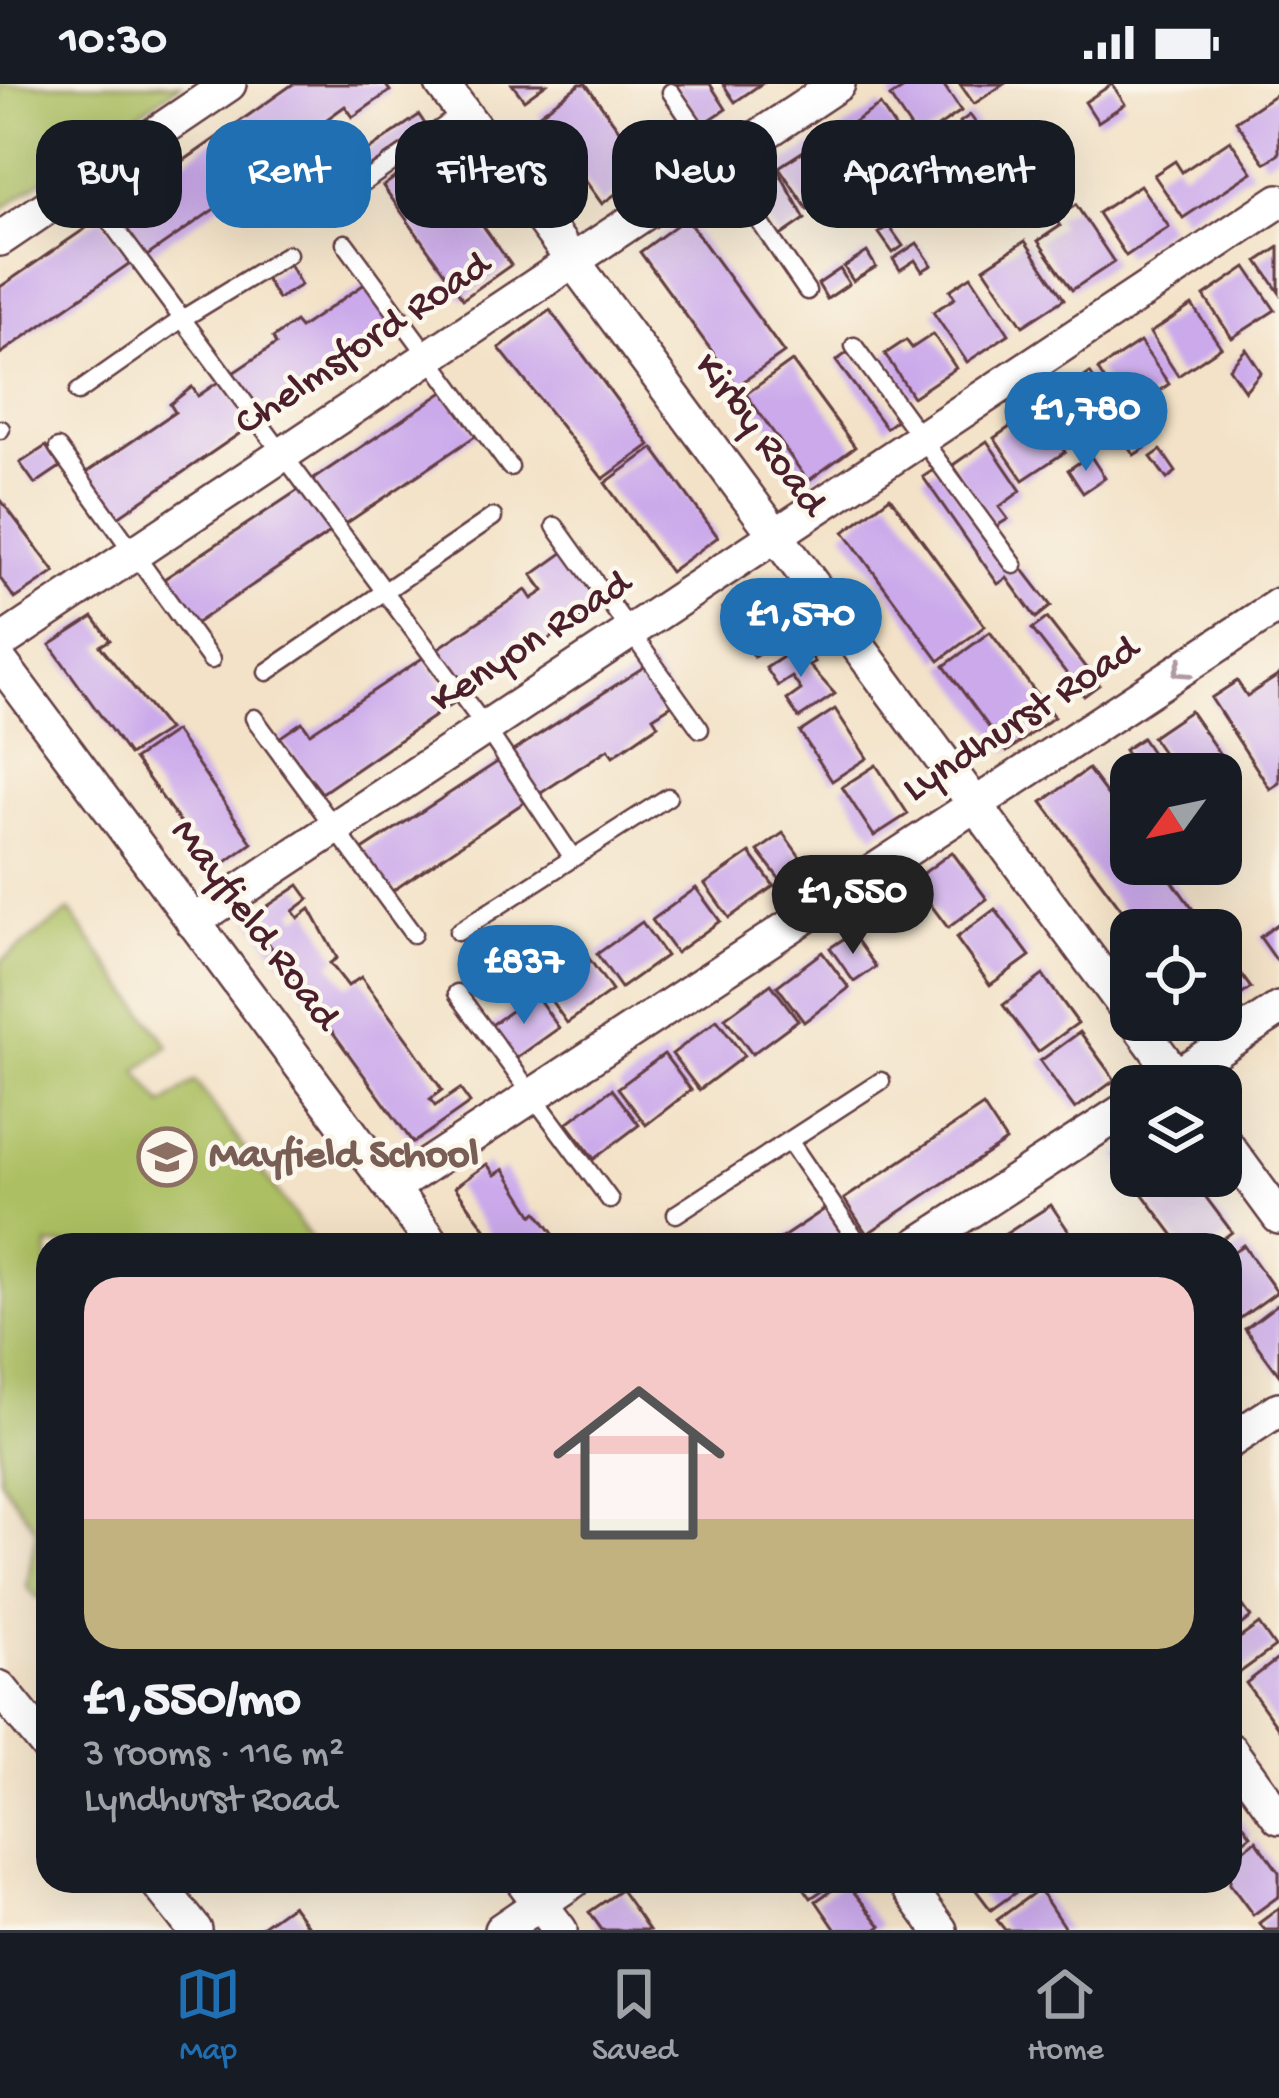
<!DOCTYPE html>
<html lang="en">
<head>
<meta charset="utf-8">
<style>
  body { margin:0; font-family:"Gochi Hand",sans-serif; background:#20242c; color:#f1f3f6; height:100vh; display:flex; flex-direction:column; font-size:45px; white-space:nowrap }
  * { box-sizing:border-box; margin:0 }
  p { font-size:39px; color:#9ea1a6 }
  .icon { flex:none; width:66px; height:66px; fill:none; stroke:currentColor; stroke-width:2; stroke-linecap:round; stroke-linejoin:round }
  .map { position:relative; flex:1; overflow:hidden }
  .drawer { position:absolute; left:36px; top:1149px; width:1206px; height:660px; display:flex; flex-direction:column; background:#171b24; border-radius:36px; box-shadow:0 12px 48px #0002 }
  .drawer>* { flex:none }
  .hud { position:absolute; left:36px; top:36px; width:1209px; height:108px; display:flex; gap:24px }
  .needle { width:78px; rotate:237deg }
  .tools { position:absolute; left:1110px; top:669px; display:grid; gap:24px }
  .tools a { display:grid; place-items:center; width:132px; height:132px; border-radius:24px; background:#171b24; box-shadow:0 12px 48px #0002; font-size:60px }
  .price { position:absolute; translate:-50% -102px; padding:0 27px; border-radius:42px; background:#1f6fb2; color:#fff; font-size:39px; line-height:78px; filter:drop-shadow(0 3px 6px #0008) }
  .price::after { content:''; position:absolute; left:50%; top:72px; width:36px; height:27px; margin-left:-18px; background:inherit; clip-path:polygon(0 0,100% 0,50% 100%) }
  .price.current { background:#222; color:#fff }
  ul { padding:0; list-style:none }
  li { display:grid; align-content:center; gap:24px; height:636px; padding:0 48px }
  li span { display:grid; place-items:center; height:372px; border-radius:36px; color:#555 }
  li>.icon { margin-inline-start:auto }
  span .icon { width:216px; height:216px; fill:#fffc; stroke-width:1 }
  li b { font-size:51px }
  .pill { padding:0 42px; border-radius:36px; background:#171b24; box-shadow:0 12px 48px #0002; font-size:42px; line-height:108px }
  .pill.current { background:#1f6fb2; color:#fff }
  .status { display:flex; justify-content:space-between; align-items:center; height:84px; padding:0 60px; background:#171b24; direction:ltr }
  .status svg { height:33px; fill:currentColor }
  .tabs { display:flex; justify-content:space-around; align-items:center; height:168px; border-top:3px solid #363941; background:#171b24; font-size:33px; color:#9ea1a6 }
  .tabs a { display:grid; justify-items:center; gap:6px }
  .tabs .current { color:#1f6fb2 }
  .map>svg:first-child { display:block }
</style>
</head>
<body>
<div class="status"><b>10:30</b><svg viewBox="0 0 49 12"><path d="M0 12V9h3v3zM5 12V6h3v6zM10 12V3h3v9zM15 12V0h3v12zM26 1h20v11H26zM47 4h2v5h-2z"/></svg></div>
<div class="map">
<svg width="1279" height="1846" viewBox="0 0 1279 1846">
  <rect width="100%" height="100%" fill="#fbf7ec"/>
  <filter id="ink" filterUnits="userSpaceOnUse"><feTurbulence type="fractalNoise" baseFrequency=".00833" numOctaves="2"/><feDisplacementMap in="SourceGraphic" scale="24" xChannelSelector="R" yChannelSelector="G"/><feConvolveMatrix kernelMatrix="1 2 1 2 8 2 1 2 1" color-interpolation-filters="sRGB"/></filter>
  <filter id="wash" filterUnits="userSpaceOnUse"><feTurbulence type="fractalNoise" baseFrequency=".004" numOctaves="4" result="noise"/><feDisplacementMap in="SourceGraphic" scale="48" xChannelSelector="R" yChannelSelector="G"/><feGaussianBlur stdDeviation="2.7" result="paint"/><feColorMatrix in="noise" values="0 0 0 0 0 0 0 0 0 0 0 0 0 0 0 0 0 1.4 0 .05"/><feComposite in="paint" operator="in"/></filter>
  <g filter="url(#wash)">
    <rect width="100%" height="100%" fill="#f3e2c7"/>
    <g fill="#acbf62" stroke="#7b6f46" stroke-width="3">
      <path d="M0 0H181L0 126Z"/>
      <path d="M69 827 169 962 137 987 163 1021 195 997 316 1161H48V1507L38 1515 27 1503 36 1446 0 1395V878Z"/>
    </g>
    <g id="blocks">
      <g fill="#cba9eb">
        <path d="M293 0H385L390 7 353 33 345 22 323 38 328 46 144 174 112 127Z"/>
        <path d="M512 0H546L524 16Z"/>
        <path d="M580 0H586L648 86 602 120 538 31Z"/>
        <path d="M675 0H710L726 25 702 41Z"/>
        <path d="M723 0H761L735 18Z"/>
        <path d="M910 0H943L961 27 919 56 890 13Z"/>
        <path d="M960 0H1004L974 20Z"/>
        <path d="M1112 0 1125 20 1098 38 1085 18Z"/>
        <path d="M1279 8V70L1265 79 1236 37Z"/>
        <path d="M880 21 908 63 866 91 837 49Z"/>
        <path d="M419 31 427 43 338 105 330 93Z"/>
        <path d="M970 31 982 48 972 55 960 38Z"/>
        <path d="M822 55 845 89 823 103 829 112 808 126 779 83Z"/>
        <path d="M1007 55 1024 80 1011 88 995 63Z"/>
        <path d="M1230 56 1252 88 1183 134 1154 91 1175 77 1182 88Z"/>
        <path d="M931 60 945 80 935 87 920 67Z"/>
        <path d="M430 68 511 181 463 215 383 102Z"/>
        <path d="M777 84 805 135 779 153 747 104Z"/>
        <path d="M331 101 344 120 327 132 313 113Z"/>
        <path d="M1140 101 1169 143 1126 172 1098 129Z"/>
        <path d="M1076 121 1114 178 1072 206 1038 157 1060 142 1055 134Z"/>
        <path d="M102 133 133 177 0 270V203Z"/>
        <path d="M686 134 784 269 737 302 640 168Z"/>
        <path d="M889 142 903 162 893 169 879 149Z"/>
        <path d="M1025 157 1064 215 1023 242 984 184Z"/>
        <path d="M917 159 932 181 922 187 915 176 900 186 893 175Z"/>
        <path d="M1279 163V208L1258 177Z"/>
        <path d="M867 168 876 183 853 197 844 183Z"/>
        <path d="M289 180 301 201 278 215 265 194Z"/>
        <path d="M1246 183 1275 226 1232 254 1204 212Z"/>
        <path d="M840 185 849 200 827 215 818 200Z"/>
        <path d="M971 192 1009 250 967 278 933 228 955 214 950 206Z"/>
        <path d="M366 199 398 242 261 334 230 291 276 260 273 254 295 238 300 244Z"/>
        <path d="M1192 221 1221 263 1178 292 1150 249Z"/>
        <path d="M550 226 650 361 603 395 499 264Z"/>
        <path d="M933 250 956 284 913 313 885 270 906 256 912 264Z"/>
        <path d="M1140 258 1169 300 1126 329 1098 286Z"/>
        <path d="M1246 265 1261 288 1245 307 1229 284Z"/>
        <path d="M848 268 898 335 886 344 836 277Z"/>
        <path d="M792 277 855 363 808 397 746 310Z"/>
        <path d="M1090 289 1119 332 1077 360 1048 318Z"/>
        <path d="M221 296 252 341 115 435 84 390 175 328 170 320 192 303 198 312Z"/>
        <path d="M445 307 477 351 341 443 309 398Z"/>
        <path d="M1036 325 1065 368 1023 396 994 354Z"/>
        <path d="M1129 342 1145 364 1134 371 1119 349Z"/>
        <path d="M987 357 1021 407 999 423 1008 435 995 443 953 381Z"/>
        <path d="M46 362 60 383 35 400 20 379Z"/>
        <path d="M653 364 718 453 670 488 605 399Z"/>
        <path d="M1161 366 1176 388 1167 395 1151 373Z"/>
        <path d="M1090 371 1105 394 1083 409 1068 386Z"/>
        <path d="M938 383 1013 489 1021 483 1051 522 1036 534 1007 494 998 500 923 393Z"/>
        <path d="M300 405 331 448 195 540 164 495Z"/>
        <path d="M890 413 985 542 939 577 844 448Z"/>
        <path d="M0 415 55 488 15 515 0 494Z"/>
        <path d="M564 468 602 520 467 610 434 567 526 506 532 515 544 507 532 491Z"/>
        <path d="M758 500 770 517 764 521 791 550 754 573 742 555 756 546 747 532 733 542 722 524Z"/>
        <path d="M93 533 110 556 100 562 168 646 129 671 50 561Z"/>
        <path d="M1047 534 1099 601 1084 612 1032 545Z"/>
        <path d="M990 548 1054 633 1007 668 944 582Z"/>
        <path d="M803 560 815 578 809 581 835 610 799 634 787 616 801 606 792 593 778 602 766 584Z"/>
        <path d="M424 573 455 618 322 709 279 654 302 638 310 649Z"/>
        <path d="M650 579 675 619 653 633 658 641 613 672 608 665 538 711 510 669Z"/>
        <path d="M1279 591V699L1270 705 1211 614 1237 597 1247 612Z"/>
        <path d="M835 625 867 674 832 697 800 648Z"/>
        <path d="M1190 627 1223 675 1202 690H1178L1152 653Z"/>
        <path d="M175 647 252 759 215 786 134 675Z"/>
        <path d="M1142 654 1163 685 1155 690H1140L1124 666Z"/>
        <path d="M502 675 529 715 391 808 361 767Z"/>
        <path d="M876 681 908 730 874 752 842 703Z"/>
        <path d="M1088 685 1131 742V780H1160L1208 846H1137L1107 806 1042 718Z"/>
        <path d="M783 749 805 780 781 797 758 767Z"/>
        <path d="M952 768 987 815 948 844 913 797Z"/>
        <path d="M750 769 774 802 729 834 705 800Z"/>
        <path d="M299 801 309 815 293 827 298 834 310 825 337 874 330 879 348 902 361 893 412 962 442 1006 430 1015 435 1022 460 1005 470 1019 413 1059 250 834Z"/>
        <path d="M696 804 720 837 676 869 652 836Z"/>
        <path d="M995 825 1030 872 990 901 956 854Z"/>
        <path d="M642 838 666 872 621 904 597 870Z"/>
        <path d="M1279 839V880L1260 853Z"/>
        <path d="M852 849 876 883 854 898 830 864Z"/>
        <path d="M1221 863 1251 904 1221 925Z"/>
        <path d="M822 868 849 904 804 938 777 902Z"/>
        <path d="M588 873 612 907 567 939 543 905Z"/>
        <path d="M1043 891 1078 939 1038 968 1003 921Z"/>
        <path d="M771 900 798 936 752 970 725 934Z"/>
        <path d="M535 910 559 944 514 976 490 942Z"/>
        <path d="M717 936 744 972 699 1006 672 970Z"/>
        <path d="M1080 948 1115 996 1075 1025 1040 977Z"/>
        <path d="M664 970 691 1006 646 1041 618 1004Z"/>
        <path d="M612 1005 639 1041 594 1075 567 1039Z"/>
        <path d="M983 1022 1006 1057 867 1150 844 1115Z"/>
        <path d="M1131 1059V1092H1190L1232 1148 1215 1161H1181L1114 1072Z"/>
        <path d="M487 1080 495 1091 504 1085 533 1131 537 1128 554 1151 547 1156 550 1161H497L455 1103Z"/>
        <path d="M1051 1121 1072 1152 1058 1161H1010L1004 1151Z"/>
        <path d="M828 1123 849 1161H771Z"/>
        <path d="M1243 1161 1277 1208 1238 1236 1230 1225V1170Z"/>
        <path d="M1279 1219V1291L1245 1245Z"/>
        <path d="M1230 1504 1251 1533 1230 1549Z"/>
        <path d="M1259 1540 1275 1563 1235 1592 1230 1561Z"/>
        <path d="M1279 1574V1645L1246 1599Z"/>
        <path d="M1230 1722 1251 1751 1230 1767Z"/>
        <path d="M1256 1756 1279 1788V1812L1253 1831 1230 1800V1775Z"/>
        <path d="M799 1797H836L811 1814Z"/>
        <path d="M845 1797 881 1842 875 1846H836L816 1817Z"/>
        <path d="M969 1797H1023L1026 1801 991 1826Z"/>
        <path d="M1039 1805 1066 1846H1005L997 1836Z"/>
        <path d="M621 1806 638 1830 649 1846H602L589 1828Z"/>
        <path d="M292 1821 307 1841 301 1846H257Z"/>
        <path d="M1279 1824V1846H1265L1259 1839Z"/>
      </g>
    </g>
  </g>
  <g filter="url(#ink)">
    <use href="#blocks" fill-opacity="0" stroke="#633c42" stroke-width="3"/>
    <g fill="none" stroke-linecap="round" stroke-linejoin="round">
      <defs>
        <g id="service">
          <path d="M671 8 807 207"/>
          <path d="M83 101 486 644 573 774 458 848"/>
          <path d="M347 110 463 29"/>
          <path d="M345 159 510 383"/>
          <path d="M854 262 1014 481"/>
          <path d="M78 308 182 235 288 170"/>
          <path d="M0 346 1 345"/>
          <path d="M58 364 211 576"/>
          <path d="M555 442 700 645"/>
          <path d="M267 588 493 433"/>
          <path d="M254 634 413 850"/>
          <path d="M573 774 668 713"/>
          <path d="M457 909 610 1116"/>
          <path d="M790 1058 860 1161"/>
          <path d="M676 1130 881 997"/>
        </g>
        <g id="minor">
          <path d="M442 0 1131 931"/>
          <path d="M0 155 229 0"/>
          <path d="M0 559 838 0"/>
          <path d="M0 577 434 1161"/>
          <path d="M193 838 1279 117"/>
          <path d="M1135 936 1183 1002"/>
          <path d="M1161 1002 1279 925"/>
          <path d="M1221 1054 1279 1133"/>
          <path d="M392 1104 1279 521"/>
          <path d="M917 1161 1131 1022"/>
          <path d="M1230 1357 1279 1325"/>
          <path d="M0 1604 48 1663"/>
          <path d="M1230 1666 1279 1733"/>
          <path d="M156 1797 195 1846"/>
          <path d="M523 1797 560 1846"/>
          <path d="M904 1797 940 1846"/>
          <path d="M501 1846 573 1797"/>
        </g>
      </defs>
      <use href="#service" stroke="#633c42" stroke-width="21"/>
      <use href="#minor" stroke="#633c42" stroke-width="38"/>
      <use href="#service" stroke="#fff" stroke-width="16"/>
      <use href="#minor" stroke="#fff" stroke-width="33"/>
    </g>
    <defs><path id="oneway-chevron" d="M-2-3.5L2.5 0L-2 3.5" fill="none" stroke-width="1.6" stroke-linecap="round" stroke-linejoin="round" transform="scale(3)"/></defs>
    <use stroke="#ae9aa0" href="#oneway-chevron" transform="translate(1181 586) rotate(146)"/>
  </g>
  <defs>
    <symbol id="school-ring" viewBox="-11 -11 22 22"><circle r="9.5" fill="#fbf7ec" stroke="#8d6e63" stroke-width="1.5"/><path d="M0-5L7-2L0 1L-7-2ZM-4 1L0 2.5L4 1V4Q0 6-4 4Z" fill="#8d6e63"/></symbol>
  </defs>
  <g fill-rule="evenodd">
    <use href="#school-ring" x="134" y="1040" width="66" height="66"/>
  </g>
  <g text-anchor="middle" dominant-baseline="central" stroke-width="9" stroke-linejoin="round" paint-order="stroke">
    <g font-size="42" fill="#4a1f2b" stroke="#fbf7ec">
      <text transform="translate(364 262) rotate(-34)">Chelmsford Road</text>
      <text transform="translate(758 352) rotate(53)">Kirby Road</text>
      <text transform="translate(532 560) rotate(-33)">Kenyon Road</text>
      <text transform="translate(1022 637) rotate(-33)">Lyndhurst Road</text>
      <text transform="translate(253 842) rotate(53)">Mayfield Road</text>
    </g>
    <g font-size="42" font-weight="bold" fill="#785e54" stroke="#fbf7ec" text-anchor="start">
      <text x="209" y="1073">Mayfield School</text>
    </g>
  </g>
</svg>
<div class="tools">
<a><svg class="needle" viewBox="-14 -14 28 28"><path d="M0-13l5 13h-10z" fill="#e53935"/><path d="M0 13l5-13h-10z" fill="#9ea1a6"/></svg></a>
<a><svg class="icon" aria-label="locate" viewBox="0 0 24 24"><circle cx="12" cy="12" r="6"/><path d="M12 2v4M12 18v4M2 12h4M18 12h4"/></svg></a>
<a><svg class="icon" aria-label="layers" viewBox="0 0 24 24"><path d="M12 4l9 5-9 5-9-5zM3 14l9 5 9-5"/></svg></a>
</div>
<b class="price" style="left:1086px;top:390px">£1,780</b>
<b class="price" style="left:801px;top:596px">£1,570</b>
<b class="price current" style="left:853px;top:873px">£1,550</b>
<b class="price" style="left:524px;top:943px">£837</b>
<div class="hud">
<a class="pill">Buy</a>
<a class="pill current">Rent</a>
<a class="pill">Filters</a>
<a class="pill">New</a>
<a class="pill">Apartment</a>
</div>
<section class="drawer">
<ul>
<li><span style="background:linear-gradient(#f6c9c9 65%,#c2b280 0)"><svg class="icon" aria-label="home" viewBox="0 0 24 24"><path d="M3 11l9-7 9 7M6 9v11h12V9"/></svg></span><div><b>£1,550/mo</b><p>3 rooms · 116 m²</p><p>Lyndhurst Road</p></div></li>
</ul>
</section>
</div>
<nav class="tabs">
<a class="current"><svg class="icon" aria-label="map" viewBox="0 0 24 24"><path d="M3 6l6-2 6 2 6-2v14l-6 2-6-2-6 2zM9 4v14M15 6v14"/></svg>Map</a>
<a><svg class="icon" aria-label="saved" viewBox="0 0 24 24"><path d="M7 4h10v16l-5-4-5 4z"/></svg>Saved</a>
<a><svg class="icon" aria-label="home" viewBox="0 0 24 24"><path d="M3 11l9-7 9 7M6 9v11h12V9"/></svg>Home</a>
</nav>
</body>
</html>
